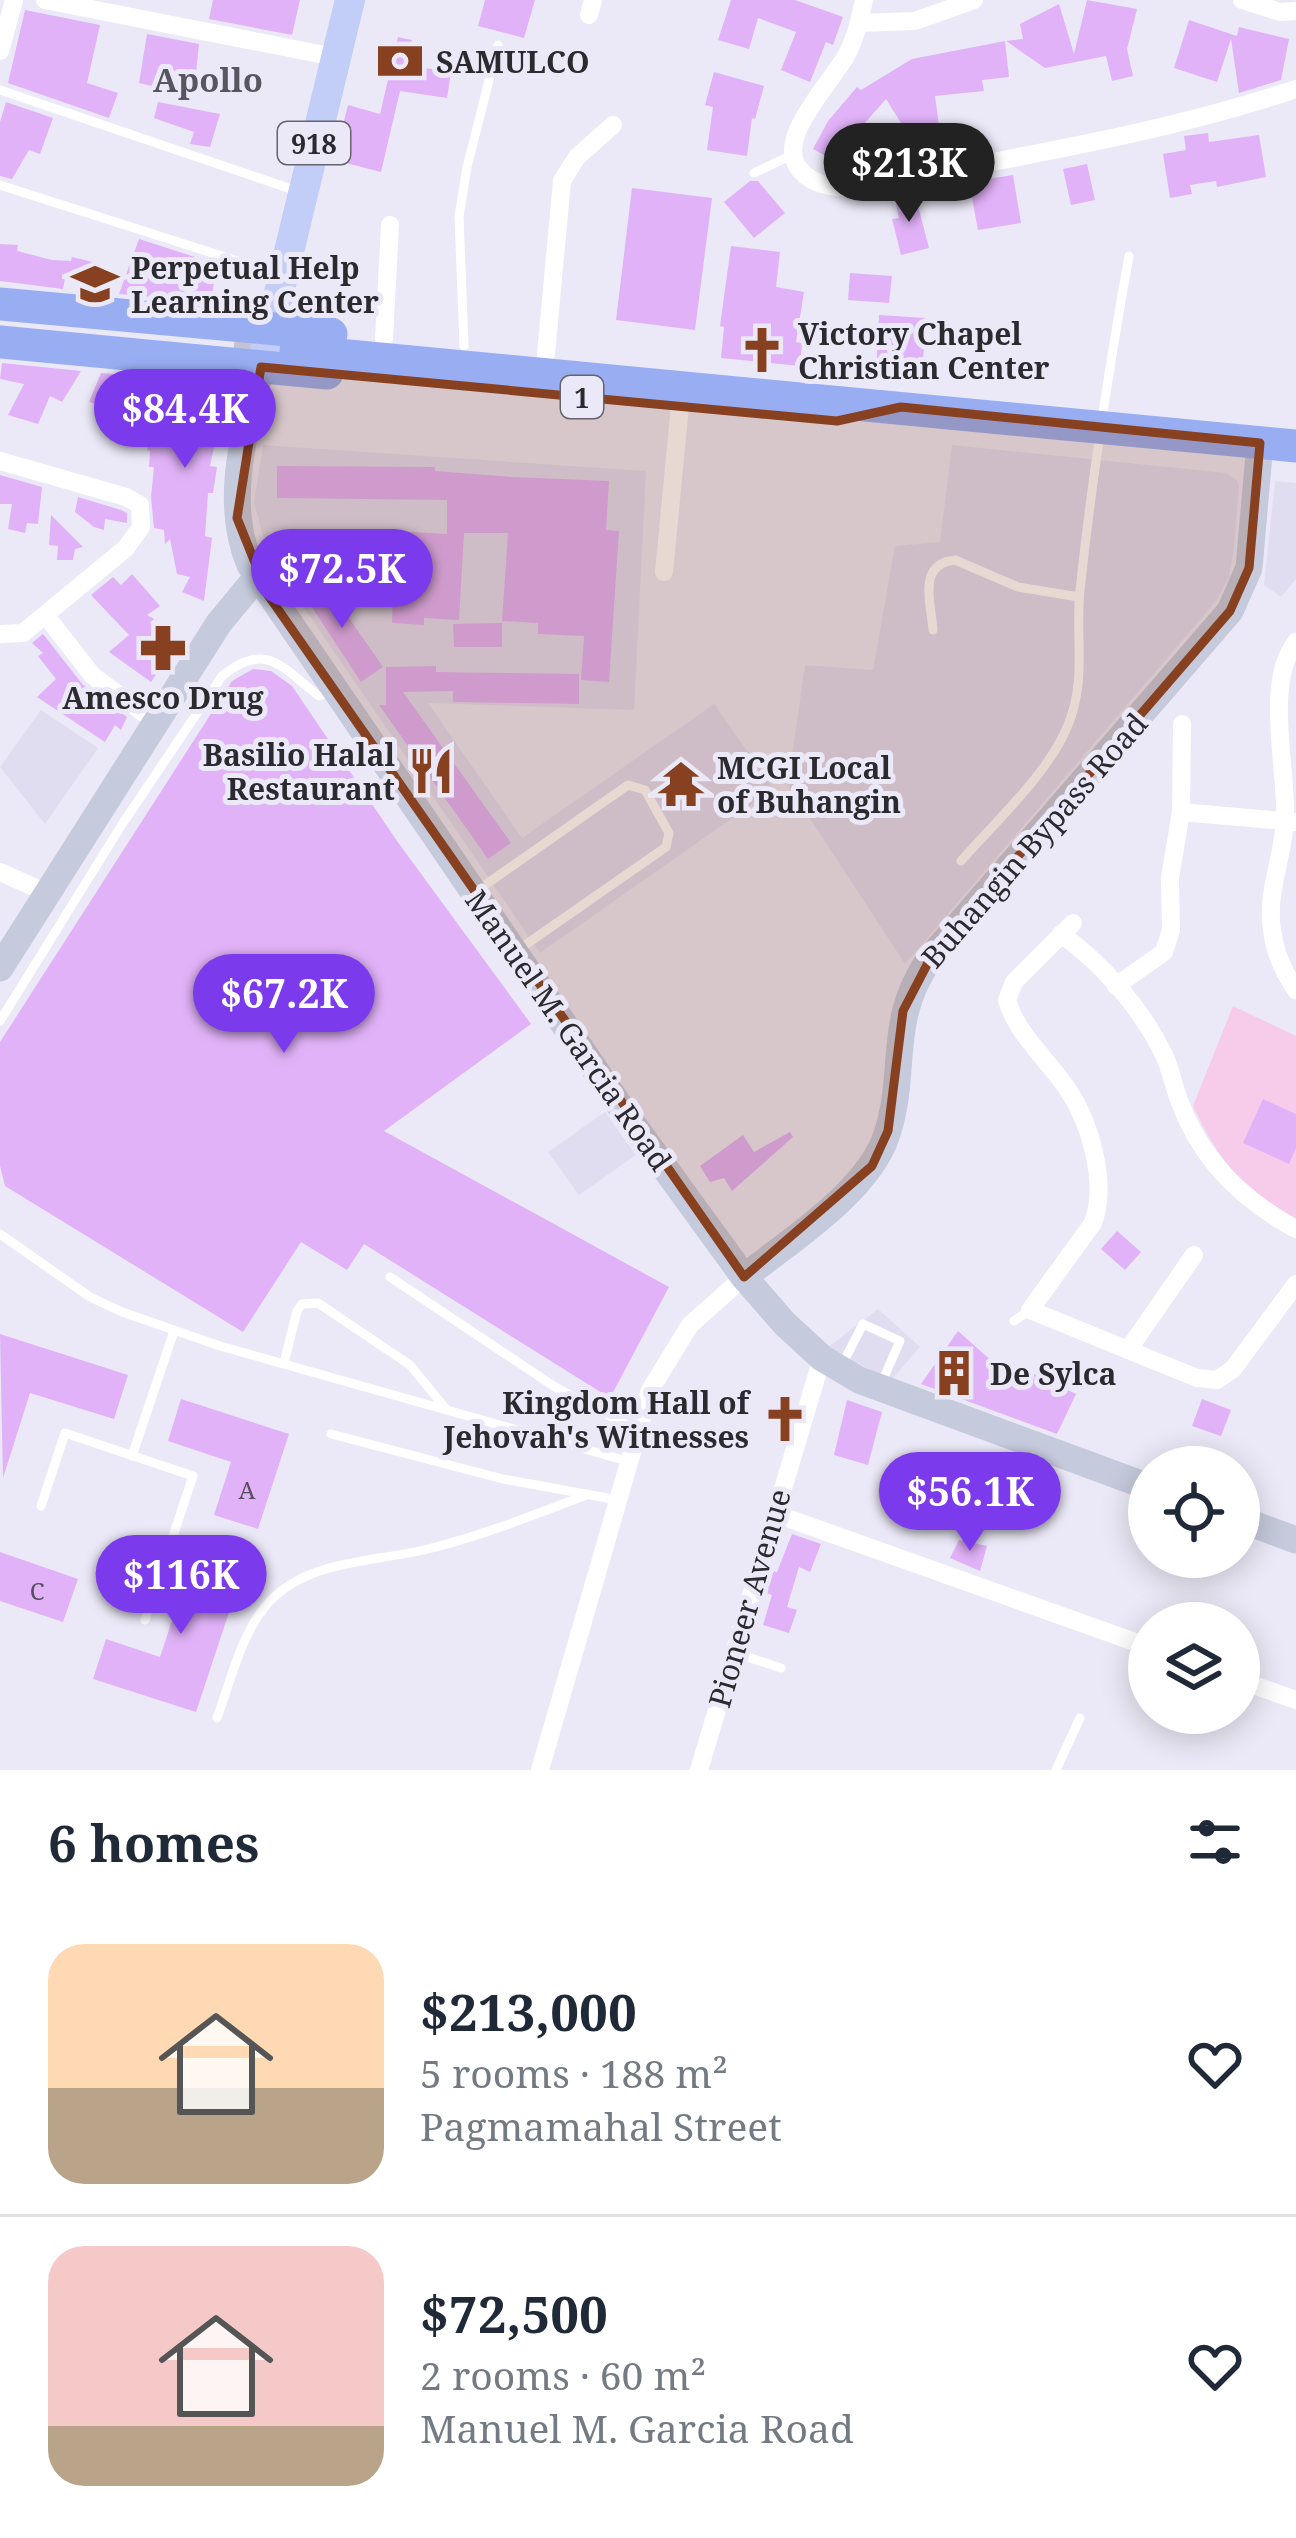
<!DOCTYPE html>
<html lang="en">
<head>
<meta charset="utf-8">
<style>
  body { margin:0; font-family:"Noto Serif",serif; background:#f6f6f7; color:#1f2937; height:100vh; display:flex; flex-direction:column; font-size:45px; white-space:nowrap }
  * { box-sizing:border-box; margin:0 }
  p { font-size:39px; color:#747a83 }
  .icon { flex:none; width:66px; height:66px; fill:none; stroke:currentColor; stroke-width:2; stroke-linecap:round; stroke-linejoin:round }
  .map { position:relative; height:1770px; overflow:hidden }
  .sheet { display:flex; flex-direction:column; background:#fff; flex:1 }
  .sheet>* { flex:none }
  .controls { position:absolute; left:1128px; top:1446px; display:grid; gap:24px }
  .controls a { display:grid; place-items:center; width:132px; height:132px; border-radius:50%; background:#fff; box-shadow:0 6px 30px #0003; font-size:60px }
  .price { position:absolute; translate:-50% -102px; padding:0 27px; border-radius:42px; background:#7c3aed; color:#fff; font-size:39px; line-height:78px; filter:drop-shadow(0 3px 6px #0008) }
  .price::after { content:''; position:absolute; left:50%; top:72px; width:36px; height:27px; margin-left:-18px; background:inherit; clip-path:polygon(0 0,100% 0,50% 100%) }
  .price.current { background:#222; color:#fff }
  ul { padding:0; list-style:none }
  li { display:flex; align-items:center; gap:36px; height:300px; padding:0 48px }
  li+li { border-top:3px solid #e0e1e3 }
  li span { display:grid; place-items:center; flex:none; width:336px; height:240px; border-radius:36px; color:#555 }
  li>.icon { margin-inline-start:auto }
  span .icon { width:144px; height:144px; fill:#fffc; stroke-width:1 }
  li b { font-size:51px }
  h2 { display:flex; justify-content:space-between; align-items:center; height:144px; padding:0 48px; font-size:51px }
  .map>svg:first-child { display:block }
</style>
</head>
<body>
<div class="map">
<svg width="1296" height="1770" viewBox="0 0 1296 1770">
  <rect width="100%" height="100%" fill="#ebe9f7"/>
  <g fill="#e0ddf1">
    <path d="M263 445 646 471 634 710 428 703 522 838 714 704 774 789 540 953 268 555 254 502Z"/>
    <path d="M952 445 1226 473 1237 480 1239 487 1234 548 1229 577 1216 601 905 964 788 785 805 665 873 670 895 546 940 542Z"/>
    <path d="M1275 481 1296 483V579L1281 597 1264 585Z"/>
    <path d="M41 710 98 748 45 824 0 767Z"/>
    <path d="M605 1112 636 1155 579 1195 548 1152Z"/>
    <path d="M878 1309 920 1347 891 1380 827 1348Z"/>
  </g>
  <path fill="#f7cceb" d="M1233 1006 1296 1036V1220C1245 1197 1216 1155 1193 1106Z"/>
  <g fill="#e1b2f8">
    <path d="M213 0H300L292 35 209 19Z"/>
    <path d="M485 0H535L524 38 478 26Z"/>
    <path d="M731 0H795L843 17 833 45 826 42 810 82 781 70 796 32 758 18 749 49 718 40Z"/>
    <path d="M1087 0 1137 9 1127 49 1133 76 1112 81 1106 56 1045 68 1006 41 1023 39 1020 24 1059 4 1074 54Z"/>
    <path d="M25 10 100 25 87 83 118 93 109 118 8 83Z"/>
    <path d="M1189 20 1237 36 1239 27 1289 39 1281 80 1239 93 1231 39 1217 82 1174 68Z"/>
    <path d="M147 34 199 44 195 82 166 78 164 89 139 83Z"/>
    <path d="M398 37 412 40 406 65 451 72 447 98 400 91 381 172 334 160 348 105 380 114Z"/>
    <path d="M1005 41 1009 77 982 80 984 91 935 96 940 133 967 128 972 152 949 157 948 151 900 159 898 142 904 141 901 123 886 99 856 133 841 164 813 149 828 121 857 87 861 90 912 59Z"/>
    <path d="M714 72 764 86 755 119 752 118 747 156 707 150 713 107 705 105Z"/>
    <path d="M6 102 53 118 40 154 29 150 12 179 0 176V122Z"/>
    <path d="M158 102 220 114 210 147 190 144 194 132 154 118Z"/>
    <path d="M1208 133 1209 142 1259 135 1266 177 1217 187 1216 181 1190 185 1192 194 1170 198 1163 154 1186 150 1184 136Z"/>
    <path d="M1087 164 1095 200 1071 205 1063 169Z"/>
    <path d="M1013 175 1021 223 978 230 969 182Z"/>
    <path d="M750 181H758L785 213 754 238 724 202Z"/>
    <path d="M632 188 712 198 695 330 616 320Z"/>
    <path d="M914 191 929 248 901 255 892 219 899 218 894 195Z"/>
    <path d="M139 239 217 264 211 302 119 294Z"/>
    <path d="M0 244 18 245 17 251 52 260 71 261 72 257 97 263 93 285 65 278 63 289 0 281Z"/>
    <path d="M731 246 780 252 776 287 804 292 796 342 802 343 800 366 721 358 724 327 720 326Z"/>
    <path d="M850 273 892 276 889 303 848 300Z"/>
    <path d="M879 315 926 318 922 375 876 372Z"/>
    <path d="M2 363 81 371 62 402 50 396 38 424 8 415 24 384 0 379Z"/>
    <path d="M101 373 126 375 114 409 89 402Z"/>
    <path d="M149 377 205 383 229 415 225 440 216 438 210 466 217 467 213 493H208L205 536 212 538 204 601 182 592 190 577 177 574 170 539 165 544 164 530 154 528 151 497 154 467H149L150 451 147 450 158 401 147 399Z"/>
    <path d="M277 466 435 467V471L512 477 609 481 606 530 619 531 609 682 581 680 584 636 538 634V623L502 621 508 533H464L459 620 424 618V625L392 623 395 531 447 534V500L277 498Z"/>
    <path d="M0 475 42 487 38 524 27 523 25 533 8 529 12 504H0Z"/>
    <path d="M78 497 121 510 127 513V523L105 519 104 530 94 527 75 512Z"/>
    <path d="M51 515 83 547 75 549 73 560H57L58 546 49 545Z"/>
    <path d="M132 574 160 606 147 615 154 619 150 623 178 642 151 682 109 652 129 635 91 595 113 577 121 585Z"/>
    <path d="M321 578 383 667 361 682 302 592Z"/>
    <path d="M502 623V647H454L453 624Z"/>
    <path d="M43 634 83 685 127 717 121 730 115 725 105 742 37 697 56 679 38 656 43 653 32 643Z"/>
    <path d="M436 666V672L579 674V704L453 702V691L403 692 511 843 488 859 379 705H386V667Z"/>
    <path d="M253 669 271 671 292 686 397 841 531 1024 384 1131 669 1287 610 1398 364 1244 347 1270 301 1242 243 1332 5 1186 0 1166V1042L232 681Z"/>
    <path d="M1263 1099 1296 1114V1148L1289 1164 1243 1143Z"/>
    <path d="M790 1132 793 1137 732 1191 724 1178 710 1182 700 1166 743 1135 754 1152Z"/>
    <path d="M1117 1231 1141 1252 1125 1270 1101 1249Z"/>
    <path d="M958 1331 1003 1371 1007 1361 1076 1394 1057 1434 921 1384Z"/>
    <path d="M0 1334 128 1375 114 1419 30 1393 3 1478Z"/>
    <path d="M181 1399 289 1434 258 1529 214 1515 231 1462 168 1441Z"/>
    <path d="M1202 1399 1231 1410 1221 1436 1192 1426Z"/>
    <path d="M847 1400 882 1412 868 1465 834 1455Z"/>
    <path d="M792 1534 821 1544 810 1572 799 1567 787 1607 797 1610 789 1633 763 1625 772 1595 766 1593 772 1571 777 1572Z"/>
    <path d="M959 1540 987 1546 980 1571 950 1558Z"/>
    <path d="M197 1545 246 1561 196 1712 93 1679 106 1639 160 1657Z"/>
    <path d="M0 1552 78 1579 63 1622 0 1601Z"/>
  </g>
  <g fill="none" stroke-linecap="round" stroke-linejoin="round">
    <path stroke="#c5c3cf" stroke-width="33" stroke-dasharray="33 16" stroke-linecap="butt" d="M234 345 294 351"/>
    <g stroke="#fff" stroke-width="9">
      <path d="M0 90 297 191"/>
      <path d="M754 173 792 155"/>
      <path d="M0 185 278 274"/>
      <path d="M464 346 459 216 467 167 498 45"/>
      <path d="M933 630C931 602 917 564 955 560L1018 587 1079 597"/>
      <path d="M961 861C995 822 1049 773 1068 725 1087 679 1075 638 1080 590 1092 478 1109 367 1129 256"/>
      <path d="M478 890 628 785 645 790 669 833 666 847 518 950"/>
      <path d="M0 1021 121 826 222 676C267 639 284 670 319 696L333 692"/>
      <path d="M0 1234 90 1297 122 1312 220 1346 627 1461"/>
      <path d="M390 1277 555 1387 636 1430"/>
      <path d="M1014 1321 1030 1310"/>
      <path d="M284 1363 297 1311 302 1304 318 1303 410 1365 446 1409"/>
      <path d="M842 1365 863 1324 900 1341 881 1384"/>
      <path d="M331 1434 503 1479 618 1500"/>
      <path d="M132 1456 174 1331"/>
      <path d="M41 1506 65 1433 193 1476 145 1620"/>
      <path d="M735 1653 781 1668"/>
      <path d="M217 1718C230 1683 240 1638 264 1608 304 1558 375 1563 432 1548 486 1534 537 1514 589 1494"/>
      <path d="M1056 1770 1080 1718"/>
    </g>
    <g stroke="#fff" stroke-width="18">
      <path d="M45 0 335 57"/>
      <path d="M864 0C860 19 856 37 847 54 832 83 773 139 800 170 815 188 841 188 862 187 1007 158 1155 136 1296 89"/>
      <path d="M1242 0 1280 12 1296 11"/>
      <path d="M589 15 593 0"/>
      <path d="M859 23 915 21 974 0"/>
      <path d="M0 51 14 0"/>
      <path d="M384 339 390 225"/>
      <path d="M546 354 562 181 577 157 613 125"/>
      <path d="M0 461 126 497 140 505 141 527 126 548 23 633 0 634"/>
      <path d="M664 572 680 406"/>
      <path d="M46 616 93 676 156 722"/>
      <path d="M1296 642C1264 683 1287 767 1285 818 1284 855 1266 892 1272 930 1275 953 1283 972 1296 990"/>
      <path d="M1181 812 1296 822"/>
      <path d="M0 872 47 893"/>
      <path d="M1073 923 1014 982 1007 1000C1016 1033 1047 1059 1066 1087 1090 1121 1108 1183 1093 1223L1030 1310 1197 1378 1217 1380 1233 1369 1296 1284"/>
      <path d="M1061 934C1103 964 1142 1009 1164 1055 1171 1069 1173 1085 1179 1100 1200 1159 1242 1200 1296 1229"/>
      <path d="M1116 986 1164 952 1171 930 1170 878 1181 812 1182 724"/>
      <path d="M1128 1350 1194 1255"/>
      <path d="M773 1513 1149 1647"/>
      <path d="M1239 1680 1296 1700"/>
      <path d="M540 1770 650 1390 690 1325 744 1277"/>
      <path d="M699 1770 822 1358"/>
    </g>
    <g stroke="#c5cadc" stroke-width="27">
      <path d="M261 367C245 431 223 501 250 565L624 1112 744 1277 785 1324 822 1358 859 1380 1149 1487"/>
      <path d="M0 968 219 623 257 577"/>
      <path d="M744 1277C790 1241 869 1191 887 1134 908 1069 886 1020 931 957L1230 611 1249 568 1260 443"/>
      <path d="M1239 1519 1296 1540"/>
    </g>
    <path stroke="#c2cef7" stroke-width="30" d="M261 367 350 0"/>
    <g stroke="#99aef2" stroke-width="33">
      <path d="M0 304 331 334"/>
      <path d="M0 342 327 373"/>
      <path d="M296 351 1296 446"/>
    </g>
  </g>
  <path fill="#874020" fill-opacity="0.2" stroke="#874020" stroke-width="9" stroke-linejoin="round" d="M261 367 837 421 901 407 1260 443 1249 568 1230 611 931 957 903 1011 888 1131 872 1166 744 1277 268 595 237 518Z"/>
  <defs>
    <symbol id="bank-bare" viewBox="-9 -9 18 18"><path d="M-6-4H6V4H-6ZM0-2.3a2.3 2.3 0 1 0 0 4.6a2.3 2.3 0 1 0 0-4.6Z" fill="#874020" stroke="#ebe9f7" stroke-width="2.5" paint-order="stroke"/></symbol>
    <symbol id="school-bare" viewBox="-9 -9 18 18"><path d="M0-5L7-2L0 1L-7-2ZM-4 1L0 2.5L4 1V4Q0 6-4 4Z" fill="#874020" stroke="#ebe9f7" stroke-width="2.5" paint-order="stroke"/></symbol>
    <symbol id="church-bare" viewBox="-9 -9 18 18"><path d="M-1.2-6h2.4v3.5h3.3v2.4h-3.3V6h-2.4V-.1h-3.3v-2.4h3.3Z" fill="#874020" stroke="#ebe9f7" stroke-width="2.5" paint-order="stroke"/></symbol>
    <symbol id="pharmacy-bare" viewBox="-9 -9 18 18"><path d="M-2-6h4v4h4v4h-4v4h-4v-4h-4v-4h4Z" fill="#874020" stroke="#ebe9f7" stroke-width="2.5" paint-order="stroke"/></symbol>
    <symbol id="restaurant-bare" viewBox="-9 -9 18 18"><path d="M-5-6h1v4h1v-4h1v4h1v-4h1v5L-1.5 .5V6h-2V.5L-5-1ZM5-6V6H3V1.5H1.5Q1.5-4 5-6Z" fill="#874020" stroke="#ebe9f7" stroke-width="2.5" paint-order="stroke"/></symbol>
    <symbol id="temple-bare" viewBox="-9 -9 18 18"><path d="M0-6L5-2H3V0L6.5 2.5H4V6H1.5V3h-3V6H-4V2.5H-6.5L-3 0V-2H-5Z" fill="#874020" stroke="#ebe9f7" stroke-width="2.5" paint-order="stroke"/></symbol>
    <symbol id="building-bare" viewBox="-9 -9 18 18"><path d="M-4-6H4V6H1V3H-1V6H-4ZM-2.5-4.3h1.7v1.8h-1.7ZM.8-4.3h1.7v1.8H.8ZM-2.5-1h1.7V.8h-1.7ZM.8-1h1.7V.8H.8Z" fill="#874020" stroke="#ebe9f7" stroke-width="2.5" paint-order="stroke"/></symbol>
  </defs>
  <g fill-rule="evenodd">
    <use href="#bank-bare" x="367" y="28" width="66" height="66"/>
    <use href="#school-bare" x="62" y="251" width="66" height="66"/>
    <use href="#church-bare" x="729" y="317" width="66" height="66"/>
    <use href="#pharmacy-bare" x="130" y="615" width="66" height="66"/>
    <use href="#restaurant-bare" x="398" y="738" width="66" height="66"/>
    <use href="#temple-bare" x="648" y="751" width="66" height="66"/>
    <use href="#building-bare" x="921" y="1340" width="66" height="66"/>
    <use href="#church-bare" x="752" y="1386" width="66" height="66"/>
  </g>
  <g text-anchor="middle" dominant-baseline="central" stroke-width="10" stroke-linejoin="round" paint-order="stroke">
    <g font-size="24" fill="#584c61">
      <text x="247" y="1489">A</text>
      <text x="37" y="1590">C</text>
    </g>
    <g fill="#ebe9f7" stroke="#65636b" stroke-width="3">
      <rect x="278" y="122" width="72" height="42" rx="9"/>
      <rect x="561" y="376" width="42" height="42" rx="9"/>
    </g>
    <g font-size="27" font-weight="bold" fill="#2b2a2f">
      <text x="314" y="143">918</text>
      <text x="582" y="397">1</text>
    </g>
    <g font-size="30" font-weight="bold" fill="#2b2a2f" stroke="#ebe9f7" text-anchor="start">
      <text x="436" y="61">SAMULCO</text>
      <text x="131" y="267">Perpetual Help<tspan x="131" dy="34">Learning Center</tspan></text>
      <text x="798" y="333">Victory Chapel<tspan x="798" dy="34">Christian Center</tspan></text>
      <text x="163" y="697" text-anchor="middle">Amesco Drug</text>
      <text x="395" y="754" text-anchor="end">Basilio Halal<tspan x="395" dy="34">Restaurant</tspan></text>
      <text x="717" y="767">MCGI Local<tspan x="717" dy="34">of Buhangin</tspan></text>
      <text x="990" y="1373">De Sylca</text>
      <text x="749" y="1402" text-anchor="end">Kingdom Hall of<tspan x="749" dy="34">Jehovah's Witnesses</tspan></text>
    </g>
    <g font-size="30" fill="#2b2a2f" stroke="#ebe9f7">
      <text transform="translate(1034 840) rotate(-49)">Buhangin Bypass Road</text>
      <text transform="translate(569 1030) rotate(55)">Manuel M. Garcia Road</text>
      <text transform="translate(749 1598) rotate(-74)">Pioneer Avenue</text>
    </g>
    <g font-size="33" font-weight="bold" fill="#565560" stroke="#ebe9f7">
      <text x="208" y="79">Apollo</text>
    </g>
  </g>
</svg>
<div class="controls">
<a><svg class="icon" aria-label="locate" viewBox="0 0 24 24"><circle cx="12" cy="12" r="6"/><path d="M12 2v4M12 18v4M2 12h4M18 12h4"/></svg></a>
<a><svg class="icon" aria-label="layers" viewBox="0 0 24 24"><path d="M12 4l9 5-9 5-9-5zM3 14l9 5 9-5"/></svg></a>
</div>
<b class="price current" style="left:909px;top:225px">$213K</b>
<b class="price" style="left:185px;top:471px">$84.4K</b>
<b class="price" style="left:342px;top:631px">$72.5K</b>
<b class="price" style="left:284px;top:1056px">$67.2K</b>
<b class="price" style="left:970px;top:1554px">$56.1K</b>
<b class="price" style="left:181px;top:1637px">$116K</b>
</div>
<section class="sheet">
<h2>6 homes<svg class="icon" aria-label="filters" viewBox="0 0 24 24"><path d="M4 7h16M4 17h16"/><circle cx="9" cy="7" r="2"/><circle cx="15" cy="17" r="2"/></svg></h2>
<ul>
<li><span style="background:linear-gradient(#ffd9b3 60%,#b9a48a 0)"><svg class="icon" aria-label="home" viewBox="0 0 24 24"><path d="M3 11l9-7 9 7M6 9v11h12V9"/></svg></span><div><b>$213,000</b><p>5 rooms · 188 m²</p><p>Pagmamahal Street</p></div><svg class="icon" aria-label="heart" viewBox="0 0 24 24"><path d="M12 20l-8-8c-3-5 5-10 8-4 3-6 11-1 8 4z"/></svg></li>
<li><span style="background:linear-gradient(#f6c9c9 75%,#b9a48a 0)"><svg class="icon" aria-label="home" viewBox="0 0 24 24"><path d="M3 11l9-7 9 7M6 9v11h12V9"/></svg></span><div><b>$72,500</b><p>2 rooms · 60 m²</p><p>Manuel M. Garcia Road</p></div><svg class="icon" aria-label="heart" viewBox="0 0 24 24"><path d="M12 20l-8-8c-3-5 5-10 8-4 3-6 11-1 8 4z"/></svg></li>
</ul>
</section>
</body>
</html>
